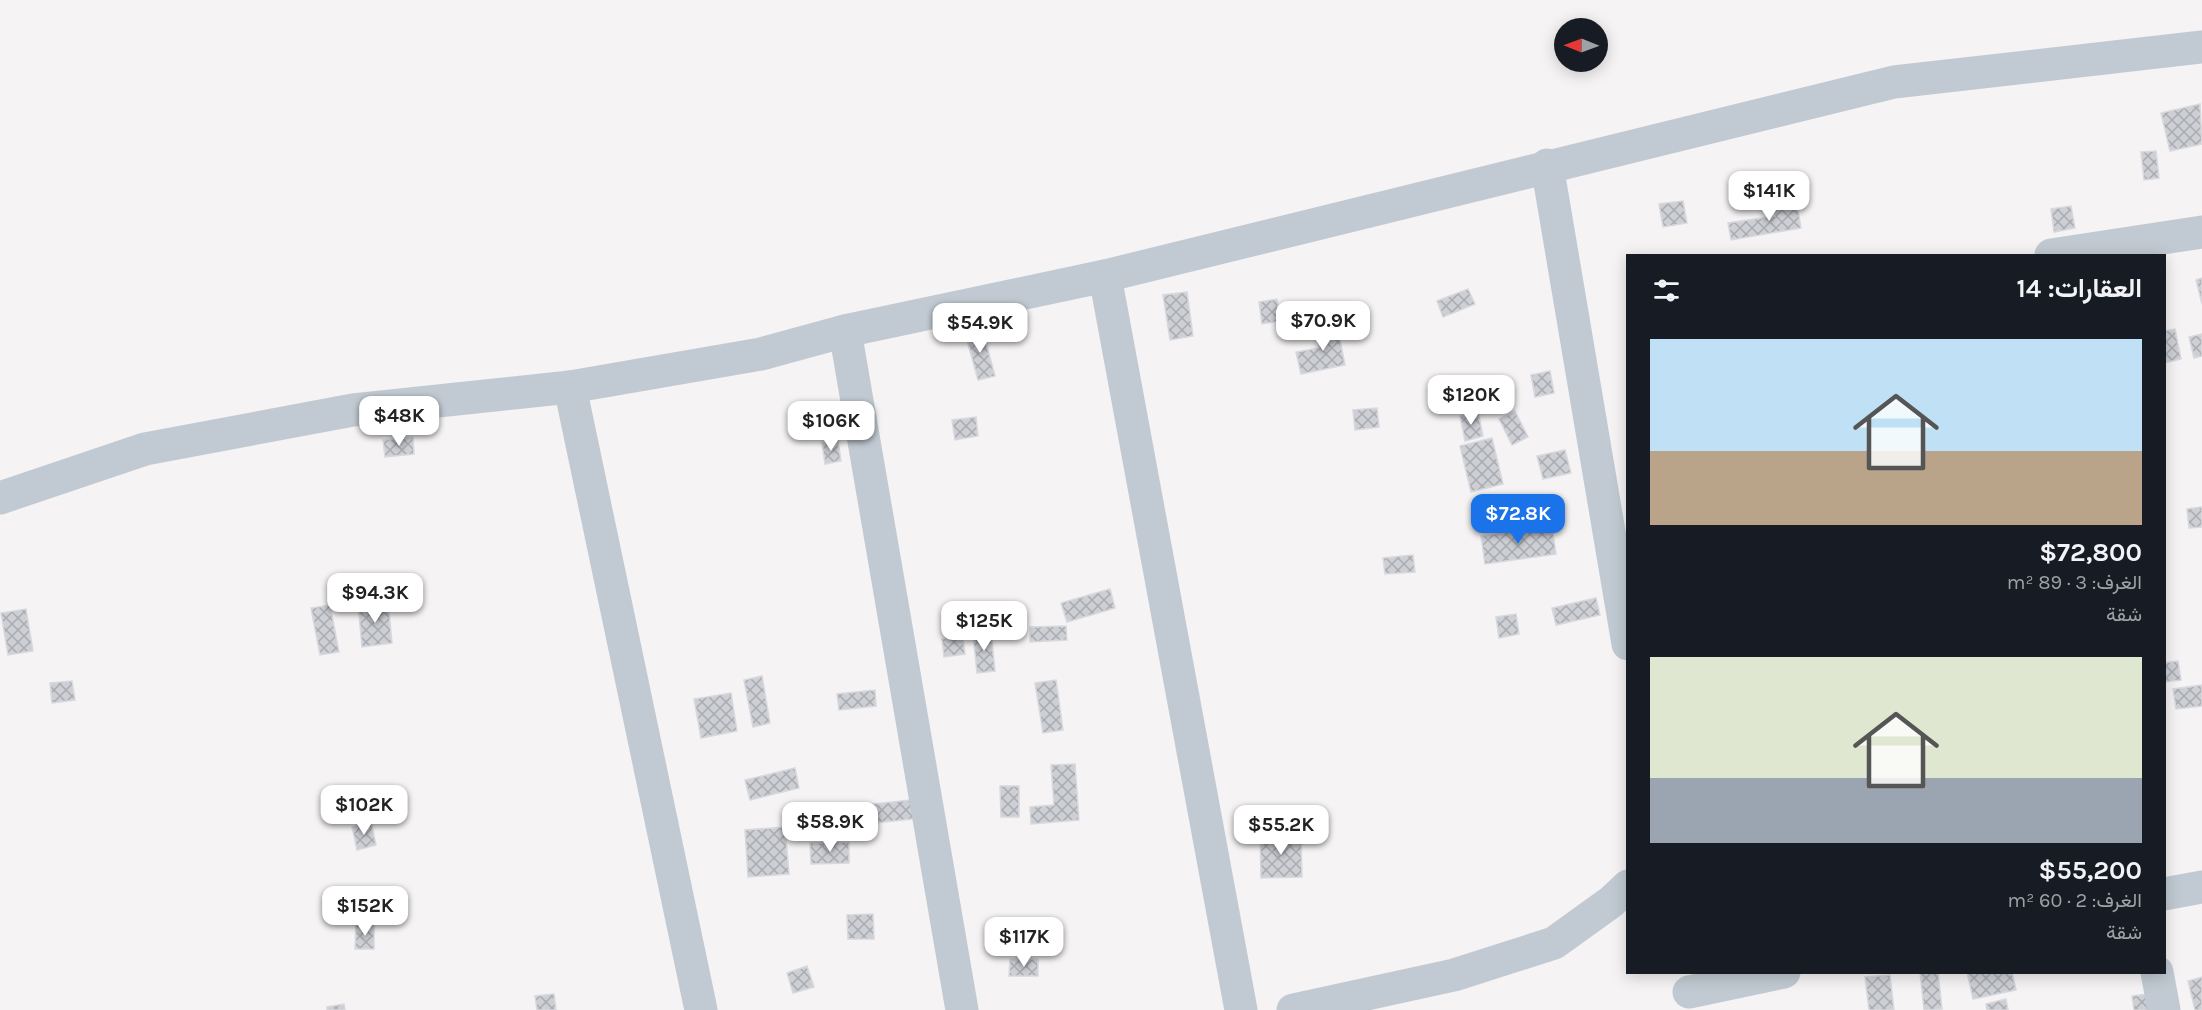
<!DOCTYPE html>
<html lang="ar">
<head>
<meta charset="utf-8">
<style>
  body { margin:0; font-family:Karla,Vazirmatn,sans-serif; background:#242831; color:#f1f3f6; direction:rtl; height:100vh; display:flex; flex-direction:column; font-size:22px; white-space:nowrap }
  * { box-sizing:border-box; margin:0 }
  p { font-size:20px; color:#9ea1a6 }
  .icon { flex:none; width:33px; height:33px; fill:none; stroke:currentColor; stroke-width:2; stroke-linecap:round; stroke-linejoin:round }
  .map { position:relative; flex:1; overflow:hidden; direction:ltr }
  .details { position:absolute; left:1626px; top:254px; width:540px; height:720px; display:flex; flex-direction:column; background:#171b24; border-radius:0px; box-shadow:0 3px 15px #0003; direction:rtl }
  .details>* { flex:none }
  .needle { width:39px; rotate:271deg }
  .controls { position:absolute; left:1554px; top:18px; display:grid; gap:12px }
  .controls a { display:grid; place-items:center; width:54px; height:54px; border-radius:50%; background:#171b24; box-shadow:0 3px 15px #0003; font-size:30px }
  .price { position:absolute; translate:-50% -51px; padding:0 14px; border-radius:12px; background:#fff; color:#222; font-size:20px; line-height:39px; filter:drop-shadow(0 2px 3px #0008) }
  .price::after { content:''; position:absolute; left:50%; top:36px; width:18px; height:14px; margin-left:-9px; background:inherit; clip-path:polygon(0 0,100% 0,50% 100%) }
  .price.current { background:#1a73e8; color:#fff }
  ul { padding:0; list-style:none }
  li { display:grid; align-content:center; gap:12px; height:318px; padding:0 24px }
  li span { display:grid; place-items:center; height:186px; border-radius:0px; color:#555 }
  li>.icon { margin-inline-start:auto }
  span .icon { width:108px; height:108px; fill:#fffc; stroke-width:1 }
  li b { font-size:26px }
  h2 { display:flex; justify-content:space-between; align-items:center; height:72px; padding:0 24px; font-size:26px }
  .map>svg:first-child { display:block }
</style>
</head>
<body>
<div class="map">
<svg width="2202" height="1010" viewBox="0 0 2202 1010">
  <defs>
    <pattern id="building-cross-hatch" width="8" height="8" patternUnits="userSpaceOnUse" patternTransform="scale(1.5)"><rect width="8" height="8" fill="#cdcfd5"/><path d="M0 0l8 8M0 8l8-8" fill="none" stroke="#a8abb0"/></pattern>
  </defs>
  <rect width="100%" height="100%" fill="#f5f3f3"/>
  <g fill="url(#building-cross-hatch)" stroke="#d7d9de" stroke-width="1.5">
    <path d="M2200 104 2202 144 2170 151 2161 113Z"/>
    <path d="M2156 151 2159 178 2144 180 2141 152Z"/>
    <path d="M1796 198 1801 228 1731 240 1728 223 1775 216 1773 202Z"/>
    <path d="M1683 201 1687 223 1663 227 1659 204Z"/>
    <path d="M2071 206 2075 228 2054 232 2051 209Z"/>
    <path d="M2202 278V304L2196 280Z"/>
    <path d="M1468 289 1475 304 1443 317 1437 301Z"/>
    <path d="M1187 292 1193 336 1170 340 1163 295Z"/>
    <path d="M1277 299 1280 321 1262 324 1259 302Z"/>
    <path d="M1337 325 1345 365 1301 374 1296 352 1319 348 1316 330Z"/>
    <path d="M982 328 995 376 978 380 965 333Z"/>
    <path d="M2175 329 2181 359 2164 363V331Z"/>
    <path d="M2202 334V356L2194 358 2189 337Z"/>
    <path d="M1550 371 1554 393 1535 397 1531 375Z"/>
    <path d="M1508 381 1512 397 1457 412 1453 395Z"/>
    <path d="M1377 408 1379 427 1355 430 1353 410Z"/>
    <path d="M1515 411 1528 437 1512 445 1499 419Z"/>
    <path d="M1478 412 1483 436 1465 441 1460 416Z"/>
    <path d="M976 417 978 436 955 440 952 420Z"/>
    <path d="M413 437 414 454 385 457 383 440Z"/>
    <path d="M1492 438 1503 484 1471 492 1460 446Z"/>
    <path d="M838 441 841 461 825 464 822 443Z"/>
    <path d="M1565 450 1571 473 1543 479 1537 456Z"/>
    <path d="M2202 507V527L2189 528 2187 509Z"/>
    <path d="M1552 526 1556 554 1485 564 1481 536Z"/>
    <path d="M1413 555 1415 572 1385 574 1383 558Z"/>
    <path d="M1110 589 1115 608 1067 622 1061 603Z"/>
    <path d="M1596 598 1600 615 1556 625 1552 608Z"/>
    <path d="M388 601 392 643 362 647 358 604Z"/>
    <path d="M330 605 339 652 320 655 311 608Z"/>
    <path d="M26 609 33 651 8 655 1 613Z"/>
    <path d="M1516 614 1519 634 1499 638 1496 617Z"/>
    <path d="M1066 626 1067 640 1030 642V627Z"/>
    <path d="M991 632 995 671 977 673 973 634Z"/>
    <path d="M963 637 965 654 944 657 942 639Z"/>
    <path d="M2178 661 2181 680 2164 682V663Z"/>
    <path d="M762 676 770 723 753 727 744 680Z"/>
    <path d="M1056 680 1063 730 1043 733 1035 683Z"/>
    <path d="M72 681 75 700 52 703 50 683Z"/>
    <path d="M2202 685V706L2176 709 2173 689Z"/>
    <path d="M875 690 876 706 839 710 837 694Z"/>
    <path d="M731 693 737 731 701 738 694 699Z"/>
    <path d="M1075 764 1079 820 1031 824 1030 807 1054 805 1051 765Z"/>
    <path d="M795 768 799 788 750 800 745 780Z"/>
    <path d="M1000 786H1019V817H1001Z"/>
    <path d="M370 796 374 818 350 823 346 800Z"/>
    <path d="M920 799 922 818 865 824 864 805Z"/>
    <path d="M371 822 376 845 357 850 352 827Z"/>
    <path d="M785 827 789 874 748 877 745 830Z"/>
    <path d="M1301 833 1302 877 1261 878 1260 834Z"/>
    <path d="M849 842V863L811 864 810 843Z"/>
    <path d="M873 914 874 939H848L847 915Z"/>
    <path d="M356 924 374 925V949H355Z"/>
    <path d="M1010 959H1038V976H1009Z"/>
    <path d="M807 966 814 987 793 993 787 973Z"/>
    <path d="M1920 972H1938L1942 1009 1924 1010Z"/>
    <path d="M1967 972H2012L2016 990 1973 999Z"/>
    <path d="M1890 975 1894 1010H1869L1865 977Z"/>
    <path d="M2202 977V1010H2195L2188 981Z"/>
    <path d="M554 994 556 1010H537L535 996Z"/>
    <path d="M2148 994 2150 1010H2134L2132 996Z"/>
    <path d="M2006 999 2008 1010H1987L1986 1004Z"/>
    <path d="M344 1004 345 1010H327V1007Z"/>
  </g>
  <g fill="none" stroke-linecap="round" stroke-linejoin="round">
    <g stroke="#c1cad2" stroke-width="33">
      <path d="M1547 165 1628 644"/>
      <path d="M2051 255 2202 232"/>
      <path d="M1105 276 1241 1010"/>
      <path d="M845 331 962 1010"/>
      <path d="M570 387 701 1010"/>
      <path d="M0 498 145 449 353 410 570 387 761 354 845 331 1105 276 1894 82 2202 47"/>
      <path d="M2164 894 2202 887"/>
      <path d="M2157 972 2164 1010"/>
      <path d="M1689 992 1784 972"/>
      <path d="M1293 1010 1454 975 1554 943 1611 902 1628 886"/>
    </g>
  </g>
</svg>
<div class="controls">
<a><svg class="needle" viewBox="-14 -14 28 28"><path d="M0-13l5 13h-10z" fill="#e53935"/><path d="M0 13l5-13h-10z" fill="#9ea1a6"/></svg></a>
</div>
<b class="price" style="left:1769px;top:222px">$141K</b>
<b class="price" style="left:1323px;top:352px">$70.9K</b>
<b class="price" style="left:980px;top:354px">$54.9K</b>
<b class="price" style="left:1471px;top:426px">$120K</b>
<b class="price" style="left:399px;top:447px">$48K</b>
<b class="price" style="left:831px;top:452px">$106K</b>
<b class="price current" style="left:1518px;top:545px">$72.8K</b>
<b class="price" style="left:375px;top:624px">$94.3K</b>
<b class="price" style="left:984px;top:652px">$125K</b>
<b class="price" style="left:364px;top:836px">$102K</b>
<b class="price" style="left:830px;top:853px">$58.9K</b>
<b class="price" style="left:1281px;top:856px">$55.2K</b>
<b class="price" style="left:365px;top:937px">$152K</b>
<b class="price" style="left:1024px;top:968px">$117K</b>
<section class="details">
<h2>العقارات: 14<svg class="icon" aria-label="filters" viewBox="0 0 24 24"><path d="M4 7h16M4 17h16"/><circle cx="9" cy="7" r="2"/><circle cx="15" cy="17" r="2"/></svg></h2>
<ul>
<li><span style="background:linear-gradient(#bfe0f5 60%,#b9a48a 0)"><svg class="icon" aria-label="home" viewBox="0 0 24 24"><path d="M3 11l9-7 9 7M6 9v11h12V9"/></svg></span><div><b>$72,800</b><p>الغرف: 3 · 89 m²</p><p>شقة</p></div></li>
<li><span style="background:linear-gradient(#dfe7d0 65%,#9aa5b1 0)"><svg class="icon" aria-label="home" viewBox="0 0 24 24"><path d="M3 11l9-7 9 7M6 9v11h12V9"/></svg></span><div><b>$55,200</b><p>الغرف: 2 · 60 m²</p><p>شقة</p></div></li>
</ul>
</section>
</div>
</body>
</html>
